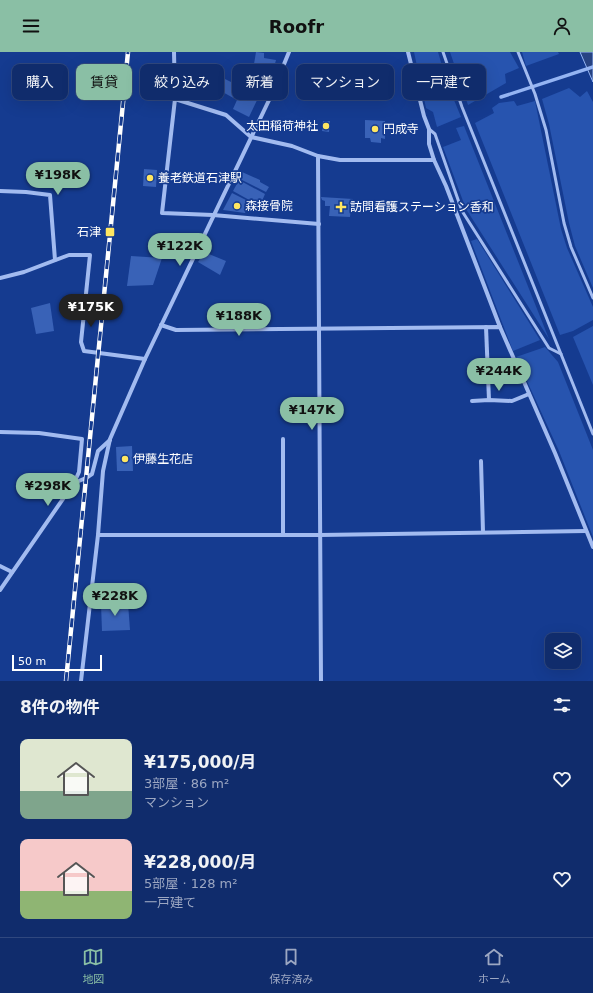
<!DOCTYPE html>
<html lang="ja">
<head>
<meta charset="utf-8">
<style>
  body { margin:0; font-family:"DejaVu Sans","Noto Sans JP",sans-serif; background:#1e3874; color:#f1f3f6; height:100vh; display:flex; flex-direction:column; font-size:15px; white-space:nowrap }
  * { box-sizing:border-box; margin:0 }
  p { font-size:13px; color:#9ca7c2 }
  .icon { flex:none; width:22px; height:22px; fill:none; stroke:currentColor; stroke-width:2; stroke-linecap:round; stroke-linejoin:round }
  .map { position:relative; height:629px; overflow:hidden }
  .details { display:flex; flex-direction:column; background:#102c6c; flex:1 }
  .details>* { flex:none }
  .banner { position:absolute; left:12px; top:12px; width:569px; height:36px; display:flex; gap:8px }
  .tools { position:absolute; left:545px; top:581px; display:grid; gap:8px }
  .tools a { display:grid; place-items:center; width:36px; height:36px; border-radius:8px; background:#102c6c; box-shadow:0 4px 16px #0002,0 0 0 1px #30487f; font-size:20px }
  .scale { position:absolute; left:12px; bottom:10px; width:90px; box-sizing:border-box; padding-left:4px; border:2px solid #fff; border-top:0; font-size:11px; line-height:14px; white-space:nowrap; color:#fff; -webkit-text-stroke:3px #153b90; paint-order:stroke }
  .price { position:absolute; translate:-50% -34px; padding:0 9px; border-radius:14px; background:#8abfa5; color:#111; font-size:13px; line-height:26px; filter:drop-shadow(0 1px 2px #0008) }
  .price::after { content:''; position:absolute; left:50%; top:24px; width:12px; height:9px; margin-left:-6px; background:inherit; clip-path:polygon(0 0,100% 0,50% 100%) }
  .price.active { background:#222; color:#fff }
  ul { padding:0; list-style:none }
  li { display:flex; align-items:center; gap:12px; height:100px; padding:0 20px }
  li span { display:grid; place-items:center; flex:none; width:112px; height:80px; border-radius:8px; color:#555 }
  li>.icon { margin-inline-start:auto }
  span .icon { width:48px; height:48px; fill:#fffc; stroke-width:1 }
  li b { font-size:17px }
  h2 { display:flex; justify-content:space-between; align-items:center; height:48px; padding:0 20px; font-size:17px }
  .chip { padding:0 14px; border-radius:8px; background:#102c6c; box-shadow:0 4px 16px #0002,0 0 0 1px #30487f; font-size:14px; line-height:36px }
  .chip.active { background:#8abfa5; color:#111 }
  header { display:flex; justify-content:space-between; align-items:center; height:52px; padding:0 20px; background:#8abfa5; color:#111; font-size:18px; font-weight:600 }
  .menu { display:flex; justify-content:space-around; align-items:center; height:56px; border-top:1px solid #30487f; background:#102c6c; font-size:11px; color:#9ca7c2 }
  .menu a { display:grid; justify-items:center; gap:2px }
  .menu .active { color:#8abfa5 }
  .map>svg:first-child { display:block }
</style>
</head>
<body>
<header><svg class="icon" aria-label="menu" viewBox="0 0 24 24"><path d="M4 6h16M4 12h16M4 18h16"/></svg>Roofr<svg class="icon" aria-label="person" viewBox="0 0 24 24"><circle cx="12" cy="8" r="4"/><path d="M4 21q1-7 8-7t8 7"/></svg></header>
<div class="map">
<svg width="593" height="629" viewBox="0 0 593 629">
  <rect width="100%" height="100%" fill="#153b90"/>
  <g fill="#2754af">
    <path d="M414 0H438L447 31 461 65 437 75 433 60 426 56Z"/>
    <path d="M450 0H510L519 16 505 22 506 31 468 53Z"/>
    <path d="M522 0H558L559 2 526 14Z"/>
    <path d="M569 36 580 45 587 39 593 50V236L575 194 569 171 549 72 542 47Z"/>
    <path d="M514 49 517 54 535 49 561 177 567 196 593 255V268L573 279 560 283 475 71 494 61 492 56 499 51Z"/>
    <path d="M464 74 549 287 466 157 443 95 461 88 456 76Z"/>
    <path d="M477 187 540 288 513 299 471 189Z"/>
    <path d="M593 274V333L573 285Z"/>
    <path d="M545 295 558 310 593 398V485L559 399 516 305Z"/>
  </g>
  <path fill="#274383" stroke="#94b4f3" d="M580 0H593V30Z"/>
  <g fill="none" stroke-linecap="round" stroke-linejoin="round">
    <path stroke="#94b4f3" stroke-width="3.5" d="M501 45 593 15"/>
  </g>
  <g fill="#3962b7">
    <path d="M256 0 264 1V6L276 8 274 15 254 12Z"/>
    <path d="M253 18 270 25 261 42 246 34Z"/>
    <path d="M221 25 259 44 249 65 233 57 237 48 219 38 222 34 218 30Z"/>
    <path d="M365 68 385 69V87L381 86V91L371 90 370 86H365Z"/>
    <path d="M323 69H330L329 80 322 79Z"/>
    <path d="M144 117 157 118 156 135 143 134Z"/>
    <path d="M242 120 260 128V130L269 135 266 140 240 127Z"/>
    <path d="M239 128 265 142 260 154 233 139Z"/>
    <path d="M232 141 250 150 245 161 223 158Z"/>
    <path d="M321 145 353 147V157L351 156 350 165 329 164 330 154H325V149L322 148Z"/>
    <path d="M204 200 226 209 220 223 198 210Z"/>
    <path d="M131 204 162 206 153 233 127 234Z"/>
    <path d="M50 251 54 279 36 282 31 256Z"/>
    <path d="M132 394 133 419H117L116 395Z"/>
    <path d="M128 551 130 578 102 579 101 552Z"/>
  </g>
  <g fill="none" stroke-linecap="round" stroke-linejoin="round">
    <g stroke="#a2bbf0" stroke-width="3">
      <path d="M443 0 462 55 593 382"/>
      <path d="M518 0 535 42 546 78 564 171 571 195 593 246"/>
      <path d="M429 77 435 82 462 159 549 296 561 302"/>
    </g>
    <g stroke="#a2bbf0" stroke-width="4">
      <path d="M174 0 175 47 162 161 213 163 319 172"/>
      <path d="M408 0 424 64 429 77V92L434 108 446 134 500 275"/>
      <path d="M175 47 226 63 251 85 292 94 318 104 340 108H434"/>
      <path d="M318 104 321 629"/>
      <path d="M0 139 26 140 50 143 55 208"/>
      <path d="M0 226 24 220 69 203H90L81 290 84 299 145 307"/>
      <path d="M161 273 176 278 500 275 555 401 593 495"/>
      <path d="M486 275 489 348"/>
      <path d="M472 349 489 348 512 349 529 342"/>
      <path d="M0 380 39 381 82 387 79 420 74 431"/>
      <path d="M481 409 483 480"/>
      <path d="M98 483H320L586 479"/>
      <path d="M283 483V387"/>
      <path d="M0 514 12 520"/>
      <path d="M0 538 74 431 86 426 92 422 98 399 110 388"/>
      <path d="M81 629 98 483 103 419 110 387 145 307 271 44 289 0"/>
    </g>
    <defs>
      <path id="rail" d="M66 629 128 0"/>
    </defs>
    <use href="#rail" stroke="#fff" stroke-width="4.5"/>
    <use href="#rail" stroke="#153b90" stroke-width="3" stroke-dasharray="9" stroke-linecap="butt"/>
  </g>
  <g fill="#ffe661" stroke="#153b90" stroke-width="1.5">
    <circle cx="326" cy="74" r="4"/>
    <circle cx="375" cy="77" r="4"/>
    <circle cx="150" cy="126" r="4"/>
    <circle cx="237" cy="154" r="4"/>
    <path d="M339 149h4v4h4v4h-4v4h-4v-4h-4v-4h4z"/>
    <rect x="105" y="175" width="10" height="10" rx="2"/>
    <circle cx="125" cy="407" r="4"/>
  </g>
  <g text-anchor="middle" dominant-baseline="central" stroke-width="3.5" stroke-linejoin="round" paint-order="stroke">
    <g font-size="12" fill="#fff" stroke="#153b90" text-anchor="start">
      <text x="318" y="74" text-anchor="end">太田稲荷神社</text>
      <text x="383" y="77">円成寺</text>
      <text x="158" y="126">養老鉄道石津駅</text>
      <text x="245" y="154">森接骨院</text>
      <text x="350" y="155">訪問看護ステーション香和</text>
      <text x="101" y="180" text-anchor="end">石津</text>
      <text x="133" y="407">伊藤生花店</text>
    </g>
  </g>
</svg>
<div class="tools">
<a><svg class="icon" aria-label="layers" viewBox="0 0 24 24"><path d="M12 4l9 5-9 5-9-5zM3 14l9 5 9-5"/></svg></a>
</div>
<div class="scale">50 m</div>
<b class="price" style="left:58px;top:144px">¥198K</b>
<b class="price" style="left:180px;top:215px">¥122K</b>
<b class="price active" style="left:91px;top:276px">¥175K</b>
<b class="price" style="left:239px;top:285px">¥188K</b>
<b class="price" style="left:499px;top:340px">¥244K</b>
<b class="price" style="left:312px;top:379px">¥147K</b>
<b class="price" style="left:48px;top:455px">¥298K</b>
<b class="price" style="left:115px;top:565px">¥228K</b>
<div class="banner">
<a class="chip">購入</a>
<a class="chip active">賃貸</a>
<a class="chip">絞り込み</a>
<a class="chip">新着</a>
<a class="chip">マンション</a>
<a class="chip">一戸建て</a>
</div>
</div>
<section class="details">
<h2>8件の物件<svg class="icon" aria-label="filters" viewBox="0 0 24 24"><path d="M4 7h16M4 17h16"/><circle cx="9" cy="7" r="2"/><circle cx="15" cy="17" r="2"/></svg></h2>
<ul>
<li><span style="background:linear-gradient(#dfe7d0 65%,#7fa58c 0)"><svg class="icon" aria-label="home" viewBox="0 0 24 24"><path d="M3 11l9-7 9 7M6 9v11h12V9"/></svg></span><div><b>¥175,000/月</b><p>3部屋 · 86 m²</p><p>マンション</p></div><svg class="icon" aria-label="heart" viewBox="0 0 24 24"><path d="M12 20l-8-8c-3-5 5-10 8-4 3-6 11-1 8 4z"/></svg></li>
<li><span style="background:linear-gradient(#f6c9c9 65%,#8fb573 0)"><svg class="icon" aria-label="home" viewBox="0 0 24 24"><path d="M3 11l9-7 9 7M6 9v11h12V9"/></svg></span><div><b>¥228,000/月</b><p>5部屋 · 128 m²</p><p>一戸建て</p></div><svg class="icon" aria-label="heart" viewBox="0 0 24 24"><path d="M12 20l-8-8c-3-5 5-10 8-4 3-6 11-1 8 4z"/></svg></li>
</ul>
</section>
<nav class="menu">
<a class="active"><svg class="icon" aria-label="map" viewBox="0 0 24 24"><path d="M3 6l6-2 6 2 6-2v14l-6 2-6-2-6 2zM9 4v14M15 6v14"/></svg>地図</a>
<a><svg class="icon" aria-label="saved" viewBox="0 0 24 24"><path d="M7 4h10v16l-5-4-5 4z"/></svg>保存済み</a>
<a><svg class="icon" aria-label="home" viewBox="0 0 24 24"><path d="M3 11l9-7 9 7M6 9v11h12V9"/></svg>ホーム</a>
</nav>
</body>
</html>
